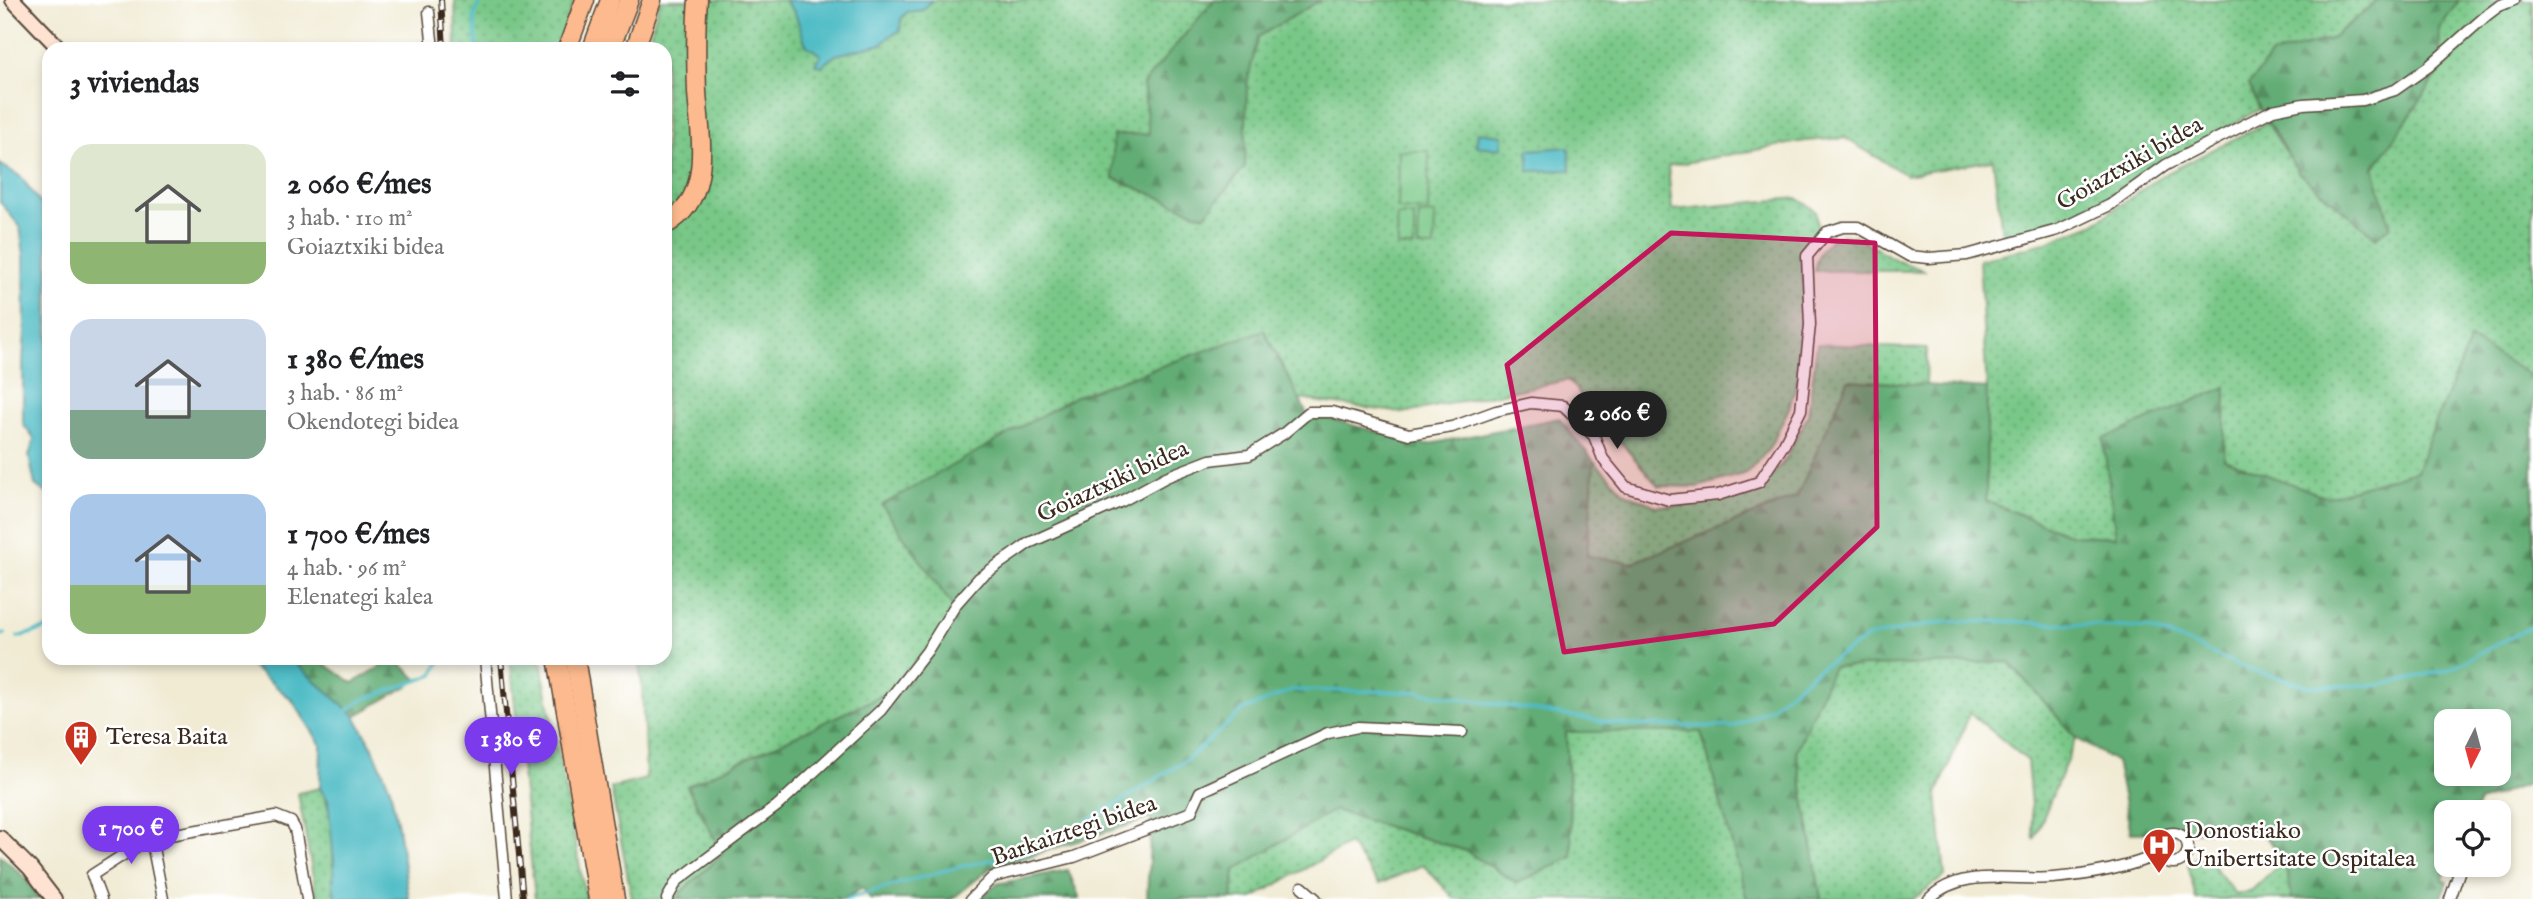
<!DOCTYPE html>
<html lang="es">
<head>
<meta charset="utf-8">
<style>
  body { margin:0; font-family:"IM FELL English",serif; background:#f6f6f6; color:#202124; height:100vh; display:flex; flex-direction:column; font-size:26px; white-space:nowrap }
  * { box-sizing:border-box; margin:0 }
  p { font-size:23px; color:#757577 }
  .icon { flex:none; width:38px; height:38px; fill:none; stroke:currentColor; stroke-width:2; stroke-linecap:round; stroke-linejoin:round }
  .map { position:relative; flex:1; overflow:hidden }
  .sheet { position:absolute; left:42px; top:42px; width:630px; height:623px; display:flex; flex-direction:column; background:#fff; border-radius:21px; box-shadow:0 4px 10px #0003 }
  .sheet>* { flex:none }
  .needle { width:46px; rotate:186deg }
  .tools { position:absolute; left:2434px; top:709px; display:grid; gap:14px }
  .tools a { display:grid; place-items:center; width:77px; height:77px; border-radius:14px; background:#fff; box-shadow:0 4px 10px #0003; font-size:35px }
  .price { position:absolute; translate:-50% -60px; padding:0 16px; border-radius:24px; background:#7c3aed; color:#fff; font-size:23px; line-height:46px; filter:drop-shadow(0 2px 4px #0008) }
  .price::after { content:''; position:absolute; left:50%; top:42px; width:21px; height:16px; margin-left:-10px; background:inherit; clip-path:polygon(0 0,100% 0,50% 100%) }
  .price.selected { background:#222; color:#fff }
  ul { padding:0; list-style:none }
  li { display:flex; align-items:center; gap:21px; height:175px; padding:0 28px }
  li span { display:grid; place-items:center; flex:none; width:196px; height:140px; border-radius:21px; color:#555 }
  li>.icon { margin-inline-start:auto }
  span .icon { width:84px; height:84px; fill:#fffc; stroke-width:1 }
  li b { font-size:30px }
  h2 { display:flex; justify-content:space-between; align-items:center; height:84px; padding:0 28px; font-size:30px }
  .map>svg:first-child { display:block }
</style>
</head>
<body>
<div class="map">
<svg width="2533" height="899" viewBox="0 0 2533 899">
  <defs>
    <pattern id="grass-dots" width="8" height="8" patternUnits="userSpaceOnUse" patternTransform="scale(1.75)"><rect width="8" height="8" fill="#79c888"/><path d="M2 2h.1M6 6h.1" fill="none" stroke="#64a36f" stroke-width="1.8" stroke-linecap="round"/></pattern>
    <pattern id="forest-firs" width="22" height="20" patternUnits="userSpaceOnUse" patternTransform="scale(1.75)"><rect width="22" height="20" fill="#62ac74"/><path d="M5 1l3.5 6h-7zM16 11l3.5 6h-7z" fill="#528c5f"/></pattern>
  </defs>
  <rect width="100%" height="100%" fill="#fff"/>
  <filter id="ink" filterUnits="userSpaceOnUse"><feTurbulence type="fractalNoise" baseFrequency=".0143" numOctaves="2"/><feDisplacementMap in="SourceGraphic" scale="14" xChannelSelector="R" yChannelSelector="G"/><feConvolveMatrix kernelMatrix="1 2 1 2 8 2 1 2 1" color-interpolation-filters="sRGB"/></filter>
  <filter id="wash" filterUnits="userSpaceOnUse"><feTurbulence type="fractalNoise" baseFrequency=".00686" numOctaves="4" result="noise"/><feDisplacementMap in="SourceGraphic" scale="28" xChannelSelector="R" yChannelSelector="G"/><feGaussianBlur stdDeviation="1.57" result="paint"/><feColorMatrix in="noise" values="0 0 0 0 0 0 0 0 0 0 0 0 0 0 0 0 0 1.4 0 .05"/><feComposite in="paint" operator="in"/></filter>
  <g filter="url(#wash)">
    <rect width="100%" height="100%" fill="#f1ebd4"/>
    <g fill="url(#grass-dots)" stroke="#5a7953" stroke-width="2">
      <path d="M455 0H574L557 49H456Z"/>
      <path d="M660 0H2379L2329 40 2271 55 2249 85 2260 109 2141 175 2079 219 2003 241 1993 160 1906 175 1845 138 1805 141 1668 166 1672 210 1797 198 1816 211 1818 231 1802 254 1804 305 1802 366 1789 408 1769 449 1747 473 1697 487 1658 486 1568 380 1403 413 1299 399 1264 331 883 505 957 612 907 684 687 786 723 854 681 892 679 899H632L611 788 646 779 642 684 638 658H665V49H646Z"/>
      <path d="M2459 0H2533V377L2470 339 2416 471 2327 498 2224 459 2226 387 2117 537 2071 535 1986 501 1987 389 1979 260 2044 243 2093 224 2163 175 2267 122 2299 173 2390 225 2374 168 2441 70 2439 29Z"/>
      <path d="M1842 235 1855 236 1898 261 1926 271H1814C1818 252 1823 242 1842 235Z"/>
      <path d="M1817 344 1927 349 1926 385 1848 380 1797 497 1632 563 1586 556 1594 461 1625 493 1656 506 1694 505 1759 488 1785 460 1808 415Z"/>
      <path d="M510 658H540L586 899H535Z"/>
      <path d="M2009 662 2076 738 2034 840 2027 760 1970 713 1937 794 1945 876 1913 899H1821L1796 751 1833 666Z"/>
      <path d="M1566 732H1702L1747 899H1455L1423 865 1379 884 1349 844 1251 899H1232L1234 870 1334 810 1466 851 1517 883 1572 857Z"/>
      <path d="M320 788C340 820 329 863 336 899H317L298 793Z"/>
      <path d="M2203 852 2236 895 2252 890 2285 859 2292 899H2196L2188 864Z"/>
    </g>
    <g fill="url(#forest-firs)" stroke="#4e6b49" stroke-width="2" fill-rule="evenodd">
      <path d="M1214 0H1321L1258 37 1247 84 1245 167 1204 216 1113 178V135L1149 134 1143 84Z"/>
      <path d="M2379 0H2459L2439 29 2441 70 2374 168 2390 226 2376 238 2299 173 2260 109 2249 85 2271 55 2329 40Z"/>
      <path d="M1264 330 1310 420 1327 418 1425 445 1559 418 1594 461 1587 556 1632 563 1797 497 1848 380 1987 389 1986 501 2071 535 2116 537 2103 439 2226 387 2224 459 2327 497 2416 471 2470 339 2533 377V782L2479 802 2475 812H2446L2448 865 2443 880 2447 882 2441 899H2292L2285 859 2260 830 2131 833 2116 762 2076 738 2009 662 1833 667 1796 751 1821 899H1747L1701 732H1566L1572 857 1517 883 1466 851 1334 810 1235 870 1232 899H1147L1151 818 991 868 952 899H870L863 888 843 899H679L681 892 723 854 687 786 907 684 957 613 882 505 1076 396ZM2446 721H2499V774H2446Z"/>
      <path d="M289 658H316L353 683 395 658 418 680 355 716Z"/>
      <path d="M0 855 24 877 39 899H0Z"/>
      <path d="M1068 870 1080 899H981L996 884Z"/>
    </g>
    <g fill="#79c888" stroke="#5a7953" stroke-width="2">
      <path d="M1399 151H1429L1428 211 1398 209Z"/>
      <path d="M1435 214 1434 247H1418L1419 215Z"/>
      <path d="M1397 216H1414V247H1398Z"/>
    </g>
    <g fill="#4dbbc5" stroke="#447272" stroke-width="2">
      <path d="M784 0H932L923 10 907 12 901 19 900 31 891 35 882 44 836 55 821 66 815 64 821 55 806 45 795 13Z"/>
      <path d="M1478 132 1502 135 1501 149 1476 146Z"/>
      <path d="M1569 147 1570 170 1529 171 1528 150Z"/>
      <path d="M0 164 21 177 41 204 48 233 49 495 35 485 29 456 34 439 23 424V361L25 330 24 255 20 227 0 202Z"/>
      <path d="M242 658H289L355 716 373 748 390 788 397 821 409 899H336L333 886 334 861 328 800 320 788 321 745 292 700Z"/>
    </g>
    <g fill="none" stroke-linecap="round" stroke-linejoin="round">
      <g stroke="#4dbbc5" stroke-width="3.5">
        <path d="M477 49 474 16 481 0"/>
        <path d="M0 635 5 634"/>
        <path d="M18 637 49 628"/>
        <path d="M344 713 362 700 433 675 442 658"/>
        <path d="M846 899 950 869 1035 850 1104 812 1189 758 1242 711 1292 690 1420 692 1626 725 1733 727 1770 708 1818 669 1869 637 1942 622 2003 621 2146 628 2184 641 2248 669 2309 686 2381 685 2447 670 2533 626"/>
      </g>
    </g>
  </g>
  <g filter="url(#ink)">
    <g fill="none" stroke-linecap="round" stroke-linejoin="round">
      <defs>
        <g id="minor">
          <path d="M429 12 433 49"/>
          <path d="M485 658 507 899"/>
          <circle cx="2173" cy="848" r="15"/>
          <path d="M161 837 153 848 163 899"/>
          <path d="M1302 887 1316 899"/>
          <path d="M101 899 92 875 148 839 276 816 291 822 295 829 307 899"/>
          <path d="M667 899 677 881 777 806 881 710 927 651 956 604 979 578 1029 543 1122 501 1166 477 1210 460 1249 455 1283 434 1309 412H1332L1409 434 1452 427 1496 411 1531 403 1563 406 1594 436 1603 459 1626 487 1669 500 1718 495 1759 482 1784 444 1801 410 1810 325 1807 256 1827 232 1843 227H1858L1909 256 1929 258 1967 255 2058 230 2110 205 2166 165 2273 110 2303 104 2363 100 2395 90 2428 67 2487 15 2499 6 2514 0"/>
          <path d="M971 899 993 877 1074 857 1191 812 1200 792 1328 733 1358 727 1462 732"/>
          <path d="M1929 899C1960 867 2013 881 2053 878 2089 875 2127 868 2159 854"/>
          <path d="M2450 899 2462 864"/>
        </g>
        <g id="secondary">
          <path d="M13 0 60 49"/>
          <path d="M0 838 30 868 54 899"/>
        </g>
        <g id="motorway">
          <path d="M567 49 585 0"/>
          <path d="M592 49 610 0"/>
          <path d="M610 49 629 0"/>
          <path d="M635 49 652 0"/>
          <path d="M665 225C714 198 700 138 697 92 696 61 695 31 698 0"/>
          <path d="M557 658 598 899"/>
          <path d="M575 658 615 899"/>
        </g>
      </defs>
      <use href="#minor" stroke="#564739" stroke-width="13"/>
      <use href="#secondary" stroke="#564739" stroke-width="18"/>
      <use href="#motorway" stroke="#564739" stroke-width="21"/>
      <use href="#minor" stroke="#fff" stroke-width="10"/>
      <use href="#secondary" stroke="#fee3d2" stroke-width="14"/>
      <use href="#motorway" stroke="#fcba8e" stroke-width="18"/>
      <defs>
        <g id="rail">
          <path d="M441 0 444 49"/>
          <path d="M501 658 523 899"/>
        </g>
      </defs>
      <use href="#rail" stroke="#3b2a1e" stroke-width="6"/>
      <use href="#rail" stroke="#fff" stroke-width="3.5" stroke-dasharray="10" stroke-linecap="butt"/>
    </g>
  </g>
  <path fill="#c2185b" fill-opacity="0.2" stroke="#c2185b" stroke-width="5" stroke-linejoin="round" d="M1671 233 1875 243 1877 527 1774 624 1564 652 1507 365Z"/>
  <defs>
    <symbol id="building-pin" viewBox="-11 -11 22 30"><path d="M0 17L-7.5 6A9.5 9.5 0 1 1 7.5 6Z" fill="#c8321e" stroke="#fff"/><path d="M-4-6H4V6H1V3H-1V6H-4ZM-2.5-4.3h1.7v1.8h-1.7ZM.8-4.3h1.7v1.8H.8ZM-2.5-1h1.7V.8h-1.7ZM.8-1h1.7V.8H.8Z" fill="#fff"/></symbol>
    <symbol id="hospital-pin" viewBox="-11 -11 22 30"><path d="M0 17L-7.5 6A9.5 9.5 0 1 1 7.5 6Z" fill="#c8321e" stroke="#fff"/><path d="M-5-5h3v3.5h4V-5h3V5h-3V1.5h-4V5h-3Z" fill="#fff"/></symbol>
  </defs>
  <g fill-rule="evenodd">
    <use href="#building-pin" x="62" y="718" width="38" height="52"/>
    <use href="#hospital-pin" x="2140" y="826" width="38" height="52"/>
  </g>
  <g text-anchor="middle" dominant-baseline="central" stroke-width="5" stroke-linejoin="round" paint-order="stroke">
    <g font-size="24" fill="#3b2a1e" stroke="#fff">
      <text transform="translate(2130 164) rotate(-30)">Goiaztxiki bidea</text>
      <text transform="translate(1113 482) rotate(-25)">Goiaztxiki bidea</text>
      <text transform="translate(1074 831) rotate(-19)">Barkaiztegi bidea</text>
    </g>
    <g font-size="24" fill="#3b2a1e" stroke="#fff" text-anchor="start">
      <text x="106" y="737">Teresa Baita</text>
      <text x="2184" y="831">Donostiako<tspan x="2184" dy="28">Unibertsitate Ospitalea</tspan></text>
    </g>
  </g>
</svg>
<div class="tools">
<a><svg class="needle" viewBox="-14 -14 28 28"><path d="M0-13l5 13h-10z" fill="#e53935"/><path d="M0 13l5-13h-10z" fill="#757577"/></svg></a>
<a><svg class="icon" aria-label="locate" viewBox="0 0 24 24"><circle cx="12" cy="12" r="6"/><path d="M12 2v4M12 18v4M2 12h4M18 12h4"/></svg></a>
</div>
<b class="price selected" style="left:1617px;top:451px">2 060 €</b>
<b class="price" style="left:511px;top:777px">1 380 €</b>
<b class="price" style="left:131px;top:866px">1 700 €</b>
<section class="sheet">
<h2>3 viviendas<svg class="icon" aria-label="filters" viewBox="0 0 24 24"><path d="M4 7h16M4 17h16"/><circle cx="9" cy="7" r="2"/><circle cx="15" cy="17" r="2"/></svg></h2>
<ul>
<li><span style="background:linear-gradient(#dfe7d0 70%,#8fb573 0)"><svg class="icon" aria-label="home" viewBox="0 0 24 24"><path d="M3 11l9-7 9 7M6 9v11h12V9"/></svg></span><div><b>2 060 €/mes</b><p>3 hab. · 110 m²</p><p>Goiaztxiki bidea</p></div></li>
<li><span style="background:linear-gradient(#c9d6e8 65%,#7fa58c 0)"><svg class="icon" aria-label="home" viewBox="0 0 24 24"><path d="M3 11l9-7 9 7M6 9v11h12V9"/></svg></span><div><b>1 380 €/mes</b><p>3 hab. · 86 m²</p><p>Okendotegi bidea</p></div></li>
<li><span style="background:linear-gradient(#a9c7e8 65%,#8fb573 0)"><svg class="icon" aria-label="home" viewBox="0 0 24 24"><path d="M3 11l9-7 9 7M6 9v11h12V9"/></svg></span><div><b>1 700 €/mes</b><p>4 hab. · 96 m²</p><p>Elenategi kalea</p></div></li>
</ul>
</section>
</div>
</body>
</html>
